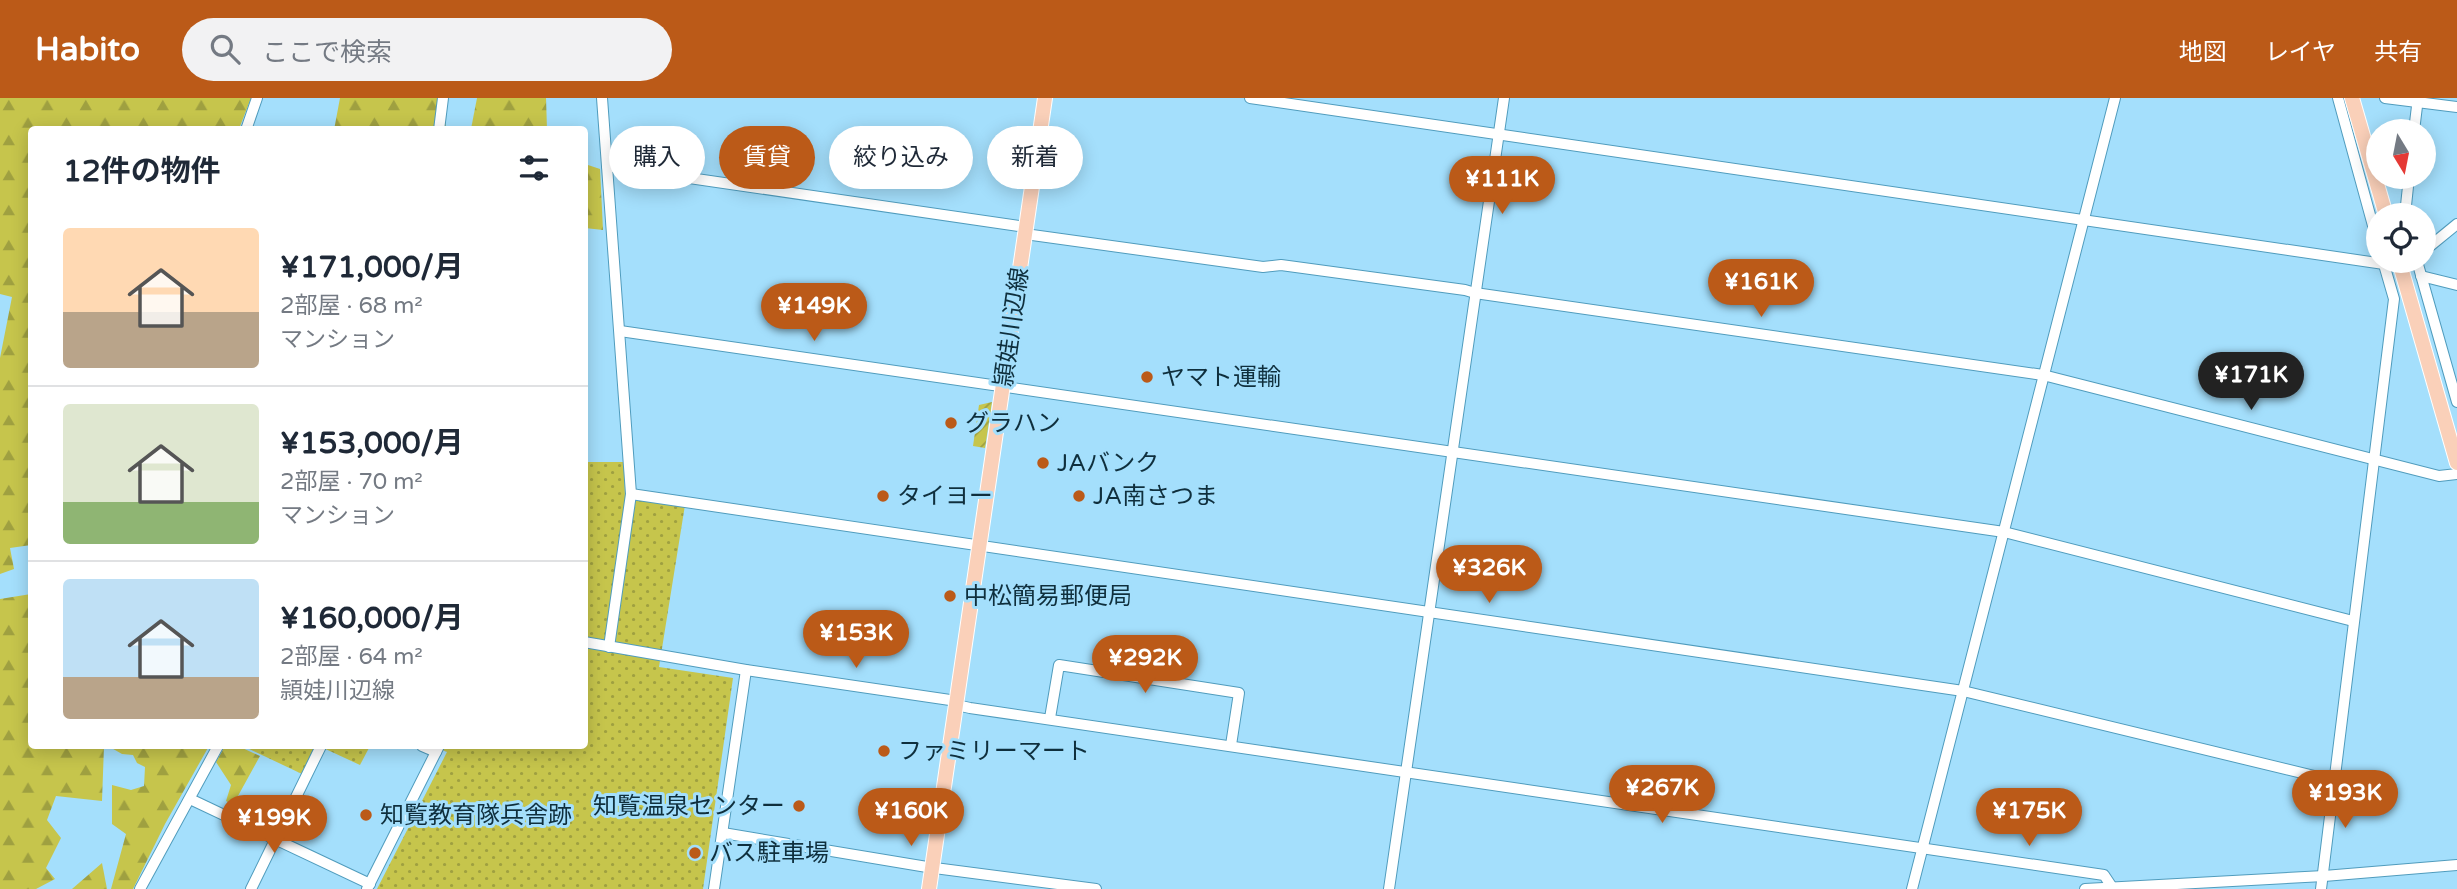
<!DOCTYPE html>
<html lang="ja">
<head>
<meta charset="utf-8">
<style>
  body { margin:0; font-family:"Varela Round","Noto Sans JP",sans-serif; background:#f2f2f3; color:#1f2937; height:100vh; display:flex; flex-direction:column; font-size:26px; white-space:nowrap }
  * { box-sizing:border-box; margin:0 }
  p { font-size:23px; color:#747a83 }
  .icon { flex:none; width:38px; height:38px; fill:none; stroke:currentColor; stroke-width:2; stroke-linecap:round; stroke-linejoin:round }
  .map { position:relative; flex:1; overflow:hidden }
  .details { position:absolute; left:28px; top:28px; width:560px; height:623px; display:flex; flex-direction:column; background:#fff; border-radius:7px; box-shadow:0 4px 18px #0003 }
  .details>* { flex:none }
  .hud { position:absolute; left:609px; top:28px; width:665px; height:63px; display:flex; gap:14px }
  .needle { width:46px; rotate:170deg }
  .buttons { position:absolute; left:2366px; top:21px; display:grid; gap:14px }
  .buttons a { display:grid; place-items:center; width:70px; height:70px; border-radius:50%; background:#fff; box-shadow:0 4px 18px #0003; font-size:35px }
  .price { position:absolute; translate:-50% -60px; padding:0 16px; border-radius:24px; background:#bb5a18; color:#fff; font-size:23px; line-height:46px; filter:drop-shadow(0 2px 4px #0008) }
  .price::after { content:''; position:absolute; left:50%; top:42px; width:21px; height:16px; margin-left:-10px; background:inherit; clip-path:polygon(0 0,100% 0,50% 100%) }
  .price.current { background:#222; color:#fff }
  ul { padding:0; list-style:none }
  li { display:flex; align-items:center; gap:21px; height:175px; padding:0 35px }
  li+li { border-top:2px solid #e0e1e3 }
  li span { display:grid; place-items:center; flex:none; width:196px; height:140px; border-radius:7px; color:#555 }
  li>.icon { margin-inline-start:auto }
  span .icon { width:84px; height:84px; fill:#fffc; stroke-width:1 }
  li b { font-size:30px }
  h2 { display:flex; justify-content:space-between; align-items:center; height:84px; padding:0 35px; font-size:30px }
  .pill { padding:0 24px; border-radius:32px; background:#fff; box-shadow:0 4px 18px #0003; font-size:24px; line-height:63px }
  .pill.current { background:#bb5a18; color:#fff }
  header { display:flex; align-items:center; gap:42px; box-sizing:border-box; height:98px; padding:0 35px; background:#bb5a18; color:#fff }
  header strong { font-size:33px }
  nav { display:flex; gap:38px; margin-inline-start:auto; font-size:24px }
  .search { width:490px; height:63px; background:#f2f2f3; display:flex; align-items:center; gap:18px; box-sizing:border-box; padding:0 24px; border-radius:38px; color:#747a83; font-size:26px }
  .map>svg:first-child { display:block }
</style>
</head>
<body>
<header>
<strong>Habito</strong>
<div class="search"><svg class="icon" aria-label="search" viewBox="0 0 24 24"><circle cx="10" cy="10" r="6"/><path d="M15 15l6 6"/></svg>ここで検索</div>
<nav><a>地図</a><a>レイヤ</a><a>共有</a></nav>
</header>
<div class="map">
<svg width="2457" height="791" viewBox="0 0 2457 791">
  <defs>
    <pattern id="forest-firs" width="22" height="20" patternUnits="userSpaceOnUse" patternTransform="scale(1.75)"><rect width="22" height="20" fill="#c6c54c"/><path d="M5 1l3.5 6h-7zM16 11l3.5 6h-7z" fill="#9fa040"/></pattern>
    <pattern id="park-dots" width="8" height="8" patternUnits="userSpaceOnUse" patternTransform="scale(1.75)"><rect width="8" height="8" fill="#c6c54c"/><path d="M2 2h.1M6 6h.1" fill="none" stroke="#9fa040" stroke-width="1.8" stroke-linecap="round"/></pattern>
    <pattern id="garden-furrows" width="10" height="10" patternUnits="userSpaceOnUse" patternTransform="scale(1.75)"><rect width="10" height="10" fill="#c6c54c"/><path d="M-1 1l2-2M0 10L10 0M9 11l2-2" fill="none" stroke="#9fa040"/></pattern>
  </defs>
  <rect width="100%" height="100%" fill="#a4dffc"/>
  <g fill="url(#forest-firs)">
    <path d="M0 0H251L239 31 32 32 31 447 10 450 14 471 0 476V260L12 199 0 196Z"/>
    <path d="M340 0H444L446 31 334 32Z"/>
    <path d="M477 0H546L547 31H471Z"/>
    <path d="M585 66 600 71 603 132 585 130Z"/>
    <path d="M31 496 32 648H104L102 703 56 698 47 722 61 740 46 770 55 781 36 791H0V501Z"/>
    <path d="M108 648H209L165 726 133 791H111L126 736 112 726V687L131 692 144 688 145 669 137 665 133 657 122 656Z"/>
    <path d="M225 648H238L260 658 233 707 226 703 231 687 216 664Z"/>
    <path d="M102 765 107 791H72Z"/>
  </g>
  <g fill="url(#park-dots)">
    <path d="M585 364H624L625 399 685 407 659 569 733 580 703 791H377L447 654 433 648H584Z"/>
    <path d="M243 648H316L302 676Z"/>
    <path d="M319 648H370L360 667Z"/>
  </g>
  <path fill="url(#garden-furrows)" d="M992 304 985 350 973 348 979 307Z"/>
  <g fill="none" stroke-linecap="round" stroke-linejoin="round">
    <defs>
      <g id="minor">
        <path d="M602 0 631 396 609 549"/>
        <path d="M1250 0 2384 166"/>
        <path d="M2338 0 2378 146"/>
        <path d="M2385 0 2457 9"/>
        <path d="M246 32 257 0"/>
        <path d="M439 32 443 0"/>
        <path d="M2414 33 2418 0"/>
        <path d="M607 68 1026 129"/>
        <path d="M2405 117 2409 79"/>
        <path d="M1025 136 1263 169 1281 167 1465 192 1475 195 2043 277 2439 378 2457 376"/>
        <path d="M2424 153 2457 126"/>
        <path d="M2417 163 2457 304"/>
        <path d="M2421 178 2457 187"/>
        <path d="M620 233 2004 434 2353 523"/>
        <path d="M631 396 1963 593 2335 683"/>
        <path d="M584 544 746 572 950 602 961 608 970 610 2104 777 2112 789"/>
        <path d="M1050 620 1059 567 1239 595 1231 647"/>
        <path d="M422 648 436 654"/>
        <path d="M190 701 370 786"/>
        <path d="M723 735 927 769 1096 791"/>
        <path d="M140 791 218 648"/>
        <path d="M251 791 321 648"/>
        <path d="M367 791 439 648"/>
        <path d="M714 791 746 572"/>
        <path d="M1389 791 1504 0"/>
        <path d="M1912 791 2115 0"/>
        <path d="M2085 791 2324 778 2457 767"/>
        <path d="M2321 791 2394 201 2383 163"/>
      </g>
      <g id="major">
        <path d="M2352 0 2386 117"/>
        <path d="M2399 163 2457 365"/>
        <path d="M929 791 1045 0"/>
      </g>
    </defs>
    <use href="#minor" stroke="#509cbd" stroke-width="12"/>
    <use href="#major" stroke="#fff" stroke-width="16"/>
    <use href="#minor" stroke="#fff" stroke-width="10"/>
    <use href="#major" stroke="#fad0b9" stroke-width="14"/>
  </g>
  <g fill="#bb5a18" stroke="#a4dffc" stroke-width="2.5">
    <circle cx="1147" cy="279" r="7"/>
    <circle cx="951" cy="325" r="7"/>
    <circle cx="1043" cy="365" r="7"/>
    <circle cx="883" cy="398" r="7"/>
    <circle cx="1079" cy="398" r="7"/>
    <circle cx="950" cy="498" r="7"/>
    <circle cx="884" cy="653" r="7"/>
    <circle cx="799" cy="708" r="7"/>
    <circle cx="366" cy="717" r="7"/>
    <circle cx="695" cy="755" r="7"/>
  </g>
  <g text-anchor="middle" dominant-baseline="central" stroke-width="6" stroke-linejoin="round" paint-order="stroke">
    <g font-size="24" fill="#0f2f3d" stroke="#a4dffc">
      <text transform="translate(1012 229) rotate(-82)">頴娃川辺線</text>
    </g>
    <g font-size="24" fill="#0f2f3d" stroke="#a4dffc" text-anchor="start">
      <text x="1161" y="279">ヤマト運輸</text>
      <text x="965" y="325">グラハン</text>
      <text x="1057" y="365">JAバンク</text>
      <text x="897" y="398">タイヨー</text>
      <text x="1093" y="398">JA南さつま</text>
      <text x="964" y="498">中松簡易郵便局</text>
      <text x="898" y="653">ファミリーマート</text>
      <text x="785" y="708" text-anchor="end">知覧温泉センター</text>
      <text x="380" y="717">知覧教育隊兵舎跡</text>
      <text x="709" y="755">バス駐車場</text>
    </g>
  </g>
</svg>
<div class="buttons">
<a><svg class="needle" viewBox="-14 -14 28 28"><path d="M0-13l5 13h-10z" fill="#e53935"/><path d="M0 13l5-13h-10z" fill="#747a83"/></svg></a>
<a><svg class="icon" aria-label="locate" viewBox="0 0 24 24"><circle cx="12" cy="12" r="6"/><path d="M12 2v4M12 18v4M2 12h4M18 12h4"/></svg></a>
</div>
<b class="price" style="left:1502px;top:118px">¥111K</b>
<b class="price" style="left:1761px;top:221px">¥161K</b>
<b class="price" style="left:814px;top:245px">¥149K</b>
<b class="price current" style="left:2251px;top:314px">¥171K</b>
<b class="price" style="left:1489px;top:507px">¥326K</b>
<b class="price" style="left:856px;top:572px">¥153K</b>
<b class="price" style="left:1145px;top:597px">¥292K</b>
<b class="price" style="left:1662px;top:727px">¥267K</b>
<b class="price" style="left:2345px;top:732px">¥193K</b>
<b class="price" style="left:911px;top:750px">¥160K</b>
<b class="price" style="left:2029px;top:750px">¥175K</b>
<b class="price" style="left:274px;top:757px">¥199K</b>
<div class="hud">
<a class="pill">購入</a>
<a class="pill current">賃貸</a>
<a class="pill">絞り込み</a>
<a class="pill">新着</a>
</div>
<section class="details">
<h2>12件の物件<svg class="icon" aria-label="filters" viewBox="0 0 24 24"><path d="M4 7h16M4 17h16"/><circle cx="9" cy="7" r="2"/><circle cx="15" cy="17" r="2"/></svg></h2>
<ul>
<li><span style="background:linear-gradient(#ffd9b3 60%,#b9a48a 0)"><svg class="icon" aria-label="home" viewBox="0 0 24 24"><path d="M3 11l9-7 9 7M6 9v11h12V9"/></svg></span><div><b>¥171,000/月</b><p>2部屋 · 68 m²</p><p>マンション</p></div></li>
<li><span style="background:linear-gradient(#dfe7d0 70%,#8fb573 0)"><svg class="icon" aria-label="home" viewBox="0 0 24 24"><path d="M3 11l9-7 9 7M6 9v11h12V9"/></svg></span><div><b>¥153,000/月</b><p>2部屋 · 70 m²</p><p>マンション</p></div></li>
<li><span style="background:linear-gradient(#bfe0f5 70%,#b9a48a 0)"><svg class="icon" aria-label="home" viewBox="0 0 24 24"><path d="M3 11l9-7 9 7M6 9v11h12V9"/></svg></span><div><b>¥160,000/月</b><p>2部屋 · 64 m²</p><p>頴娃川辺線</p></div></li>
</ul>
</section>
</div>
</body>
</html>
